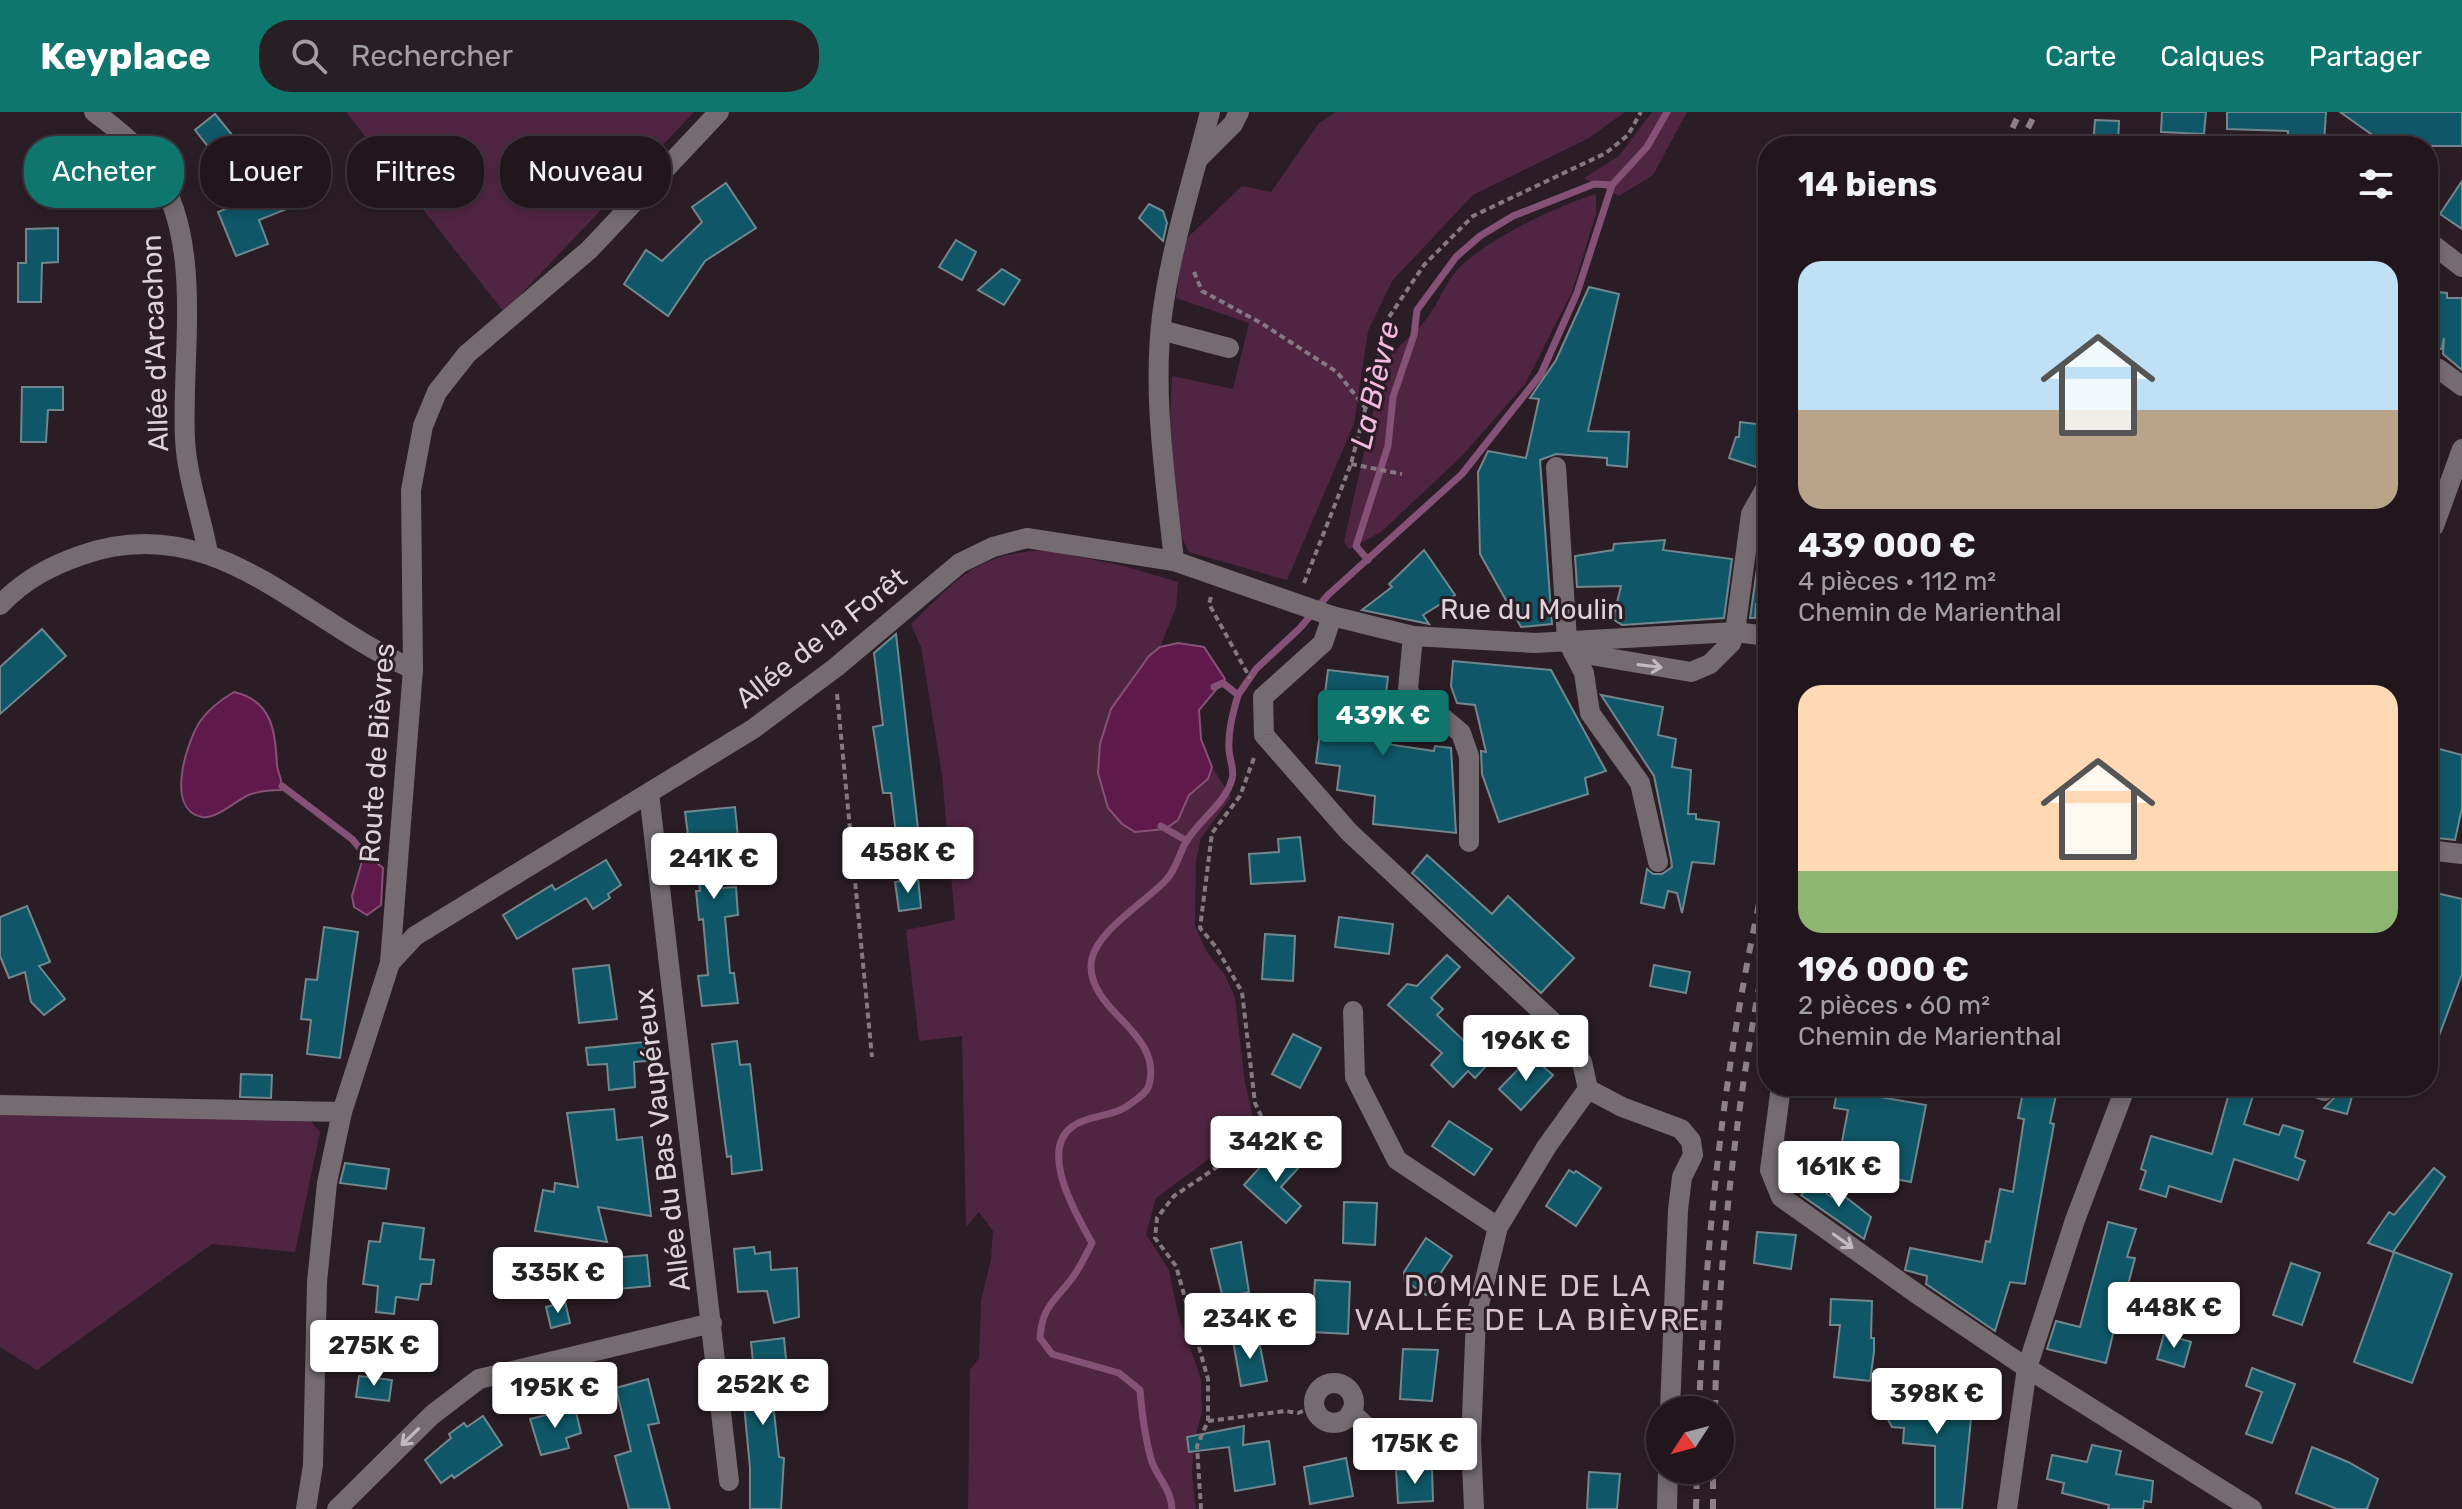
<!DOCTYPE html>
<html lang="fr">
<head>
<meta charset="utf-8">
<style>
  body { margin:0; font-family:Rubik,sans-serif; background:#281f25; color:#f1f3f6; height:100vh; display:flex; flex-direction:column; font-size:30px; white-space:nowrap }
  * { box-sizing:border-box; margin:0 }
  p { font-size:26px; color:#a29fa3 }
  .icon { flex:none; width:44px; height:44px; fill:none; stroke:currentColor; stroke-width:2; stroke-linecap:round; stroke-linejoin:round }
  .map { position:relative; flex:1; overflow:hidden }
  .drawer { position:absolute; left:1758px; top:24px; width:680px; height:960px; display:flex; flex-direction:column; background:#20161c; border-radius:32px; box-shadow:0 4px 12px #0003,0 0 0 2px #3d353b }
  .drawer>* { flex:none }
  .banner { position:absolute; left:24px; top:24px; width:760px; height:72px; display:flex; gap:16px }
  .needle { width:52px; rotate:234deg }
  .controls { position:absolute; left:1646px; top:1284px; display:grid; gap:16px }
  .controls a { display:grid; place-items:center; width:88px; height:88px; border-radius:50%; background:#20161c; box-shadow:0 4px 12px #0003,0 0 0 2px #3d353b; font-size:40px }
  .price { position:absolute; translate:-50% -68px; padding:0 18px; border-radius:8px; background:#fff; color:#222; font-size:26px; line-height:52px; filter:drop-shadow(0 2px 4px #0008) }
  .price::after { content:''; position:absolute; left:50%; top:48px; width:24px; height:18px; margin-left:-12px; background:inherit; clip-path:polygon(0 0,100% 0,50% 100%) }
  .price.on { background:#0f766e; color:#fff }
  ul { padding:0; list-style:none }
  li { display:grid; align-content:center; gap:16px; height:424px; padding:0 40px }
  li span { display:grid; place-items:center; height:248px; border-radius:24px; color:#555 }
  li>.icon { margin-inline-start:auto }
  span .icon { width:144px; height:144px; fill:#fffc; stroke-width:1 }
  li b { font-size:34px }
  h2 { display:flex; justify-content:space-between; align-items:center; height:96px; padding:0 40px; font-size:34px }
  .pill { padding:0 28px; border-radius:32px; background:#20161c; box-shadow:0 4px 12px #0003,0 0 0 2px #3d353b; font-size:28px; line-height:72px }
  .pill.on { background:#0f766e; color:#fff }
  header { display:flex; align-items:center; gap:48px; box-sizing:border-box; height:112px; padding:0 40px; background:#0f766e; color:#fff }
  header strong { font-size:38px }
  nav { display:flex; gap:44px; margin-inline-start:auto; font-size:28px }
  .search { width:560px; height:72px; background:#281f25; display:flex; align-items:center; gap:20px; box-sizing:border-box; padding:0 28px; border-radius:32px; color:#a29fa3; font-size:30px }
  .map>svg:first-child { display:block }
</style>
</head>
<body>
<header>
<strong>Keyplace</strong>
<div class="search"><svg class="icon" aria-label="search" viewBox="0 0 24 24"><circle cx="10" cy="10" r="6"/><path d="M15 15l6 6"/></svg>Rechercher</div>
<nav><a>Carte</a><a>Calques</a><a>Partager</a></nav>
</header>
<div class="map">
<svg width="2462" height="1397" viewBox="0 0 2462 1397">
  <rect width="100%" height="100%" fill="#2b1d25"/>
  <g fill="#502541">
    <path d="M346 0H694L504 200Z"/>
    <path d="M1336 0H1625L1589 26 1473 83 1392 169 1368 219 1354 312 1287 468 1189 440 1182 426 1169 332 1172 264 1233 277 1249 211 1176 186 1184 129 1242 74 1271 80 1319 11Z"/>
    <path d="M1652 0H1687L1653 63 1619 84 1584 66 1619 44Z"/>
    <path d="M1596 82V102L1572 180 1525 272 1462 344 1381 420 1349 437 1344 430 1383 255C1394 236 1410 226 1424 210 1436 196 1442 178 1453 163 1476 132 1558 93 1596 82Z"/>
    <path d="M1046 438 1124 454 1178 470 1176 496 1160 535 1149 544 1111 597 1100 632 1098 661 1165 717C1177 708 1180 699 1188 686 1196 673 1207 669 1212 655L1231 685 1201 726 1196 748 1195 814 1207 840 1225 863 1235 886 1245 971 1255 1013 1156 1086 1146 1122 1169 1158 1178 1202 1201 1267 1202 1301 1194 1329 1192 1362 1196 1397H968L970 1258 979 1246 981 1189 991 1147 993 1119 979 1100 966 1115 962 924 919 929 906 818 955 808 942 663 921 535 911 512C959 466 975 442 1046 438Z"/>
    <path d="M0 1001 308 1006 320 1020 295 1140 212 1132 37 1258 0 1235Z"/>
  </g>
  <g fill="#60194b" stroke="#865176" stroke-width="2">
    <path d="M311 54 323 83 306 90 294 61Z"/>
    <path d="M1178 531 1204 535 1225 567 1199 598 1201 627 1212 655 1208 667 1189 683 1178 708 1165 717 1135 720 1122 712 1108 696 1098 661 1100 632 1111 597 1149 544 1160 535Z"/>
    <path d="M234 580C273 589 275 620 277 653 278 662 283 669 282 678 271 678 261 679 251 682 237 687 216 708 202 705 164 698 187 628 201 608 210 596 222 587 234 580Z"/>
    <path d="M363 746H371L383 756 381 793 367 803 354 795 352 784Z"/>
  </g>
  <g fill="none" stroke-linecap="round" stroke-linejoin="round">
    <g stroke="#865176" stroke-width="7">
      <path d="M1368 448 1356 434 1388 334 1393 285 1414 223 1417 198 1456 145 1480 124 1513 104 1594 72 1612 73"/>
      <path d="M1214 575 1223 571 1238 583 1256 557 1300 516 1328 483 1462 362 1541 262 1577 181 1612 73 1647 35 1667 0"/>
      <path d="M282 674 352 727 368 746"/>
      <path d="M1161 714 1187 729"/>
      <path d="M1172 1397C1171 1377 1159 1368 1152 1350 1145 1327 1142 1302 1140 1278L1119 1261 1052 1242 1040 1226C1042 1194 1055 1189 1073 1165 1080 1155 1086 1143 1092 1131 1076 1102 1031 1028 1083 1009 1101 1002 1118 1003 1133 990 1140 985 1147 980 1149 973 1163 920 1090 901 1091 853 1092 821 1146 790 1166 768 1176 758 1179 742 1186 730 1198 709 1226 691 1232 667 1235 657 1229 647 1229 637 1228 618 1233 601 1238 583"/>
    </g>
  </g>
  <g fill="#0f5768" stroke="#72878d" stroke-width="2">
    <path d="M2162 0H2206L2204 22 2161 20Z"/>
    <path d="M2227 0H2326L2324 31 2287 29 2288 19 2227 17Z"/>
    <path d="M2340 0H2462V34H2388Z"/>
    <path d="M215 2 242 35 221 51 195 18Z"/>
    <path d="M2095 8 2119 9 2118 34H2093Z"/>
    <path d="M2462 69V117L2440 102Z"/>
    <path d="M726 71 756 116 705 149 668 204 624 172 646 138 662 149 702 110 692 95Z"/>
    <path d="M281 75 289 96 259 108 268 132 236 144 218 100Z"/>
    <path d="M1149 92 1163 99 1167 111 1163 129 1139 106Z"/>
    <path d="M58 116V150L42 151 41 190H18V151H26V117Z"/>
    <path d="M956 128 976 140 962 168 939 155Z"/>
    <path d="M1002 157 1020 168 1004 193 978 178Z"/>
    <path d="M2428 172 2437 180 2447 181V186H2462V258L2443 242 2444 226 2442 237 2428 236Z"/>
    <path d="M1589 175 1619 182 1588 319 1629 320 1627 355 1607 353V346L1556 342 1540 348 1552 512 1521 515 1480 442 1478 360 1488 339 1526 346 1539 287 1530 286 1556 248Z"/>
    <path d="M22 275H63V298H48L46 330H21Z"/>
    <path d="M1740 310 1766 313 1756 355 1729 346 1736 325H1739Z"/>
    <path d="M1665 428 1663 438 1732 447 1724 506 1622 513 1613 507 1621 474 1577 475 1575 444 1613 438 1614 432Z"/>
    <path d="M1424 438 1455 483 1423 503 1429 512 1362 498 1392 475 1389 472Z"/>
    <path d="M1758 450 1765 451 1763 465 1768 466V493L1756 492 1755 506H1750Z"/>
    <path d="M42 517 66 544 0 602V555Z"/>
    <path d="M896 522 922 752 900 755 891 681H883L873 615 883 613 874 541Z"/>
    <path d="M1453 549 1551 558 1606 659 1585 666 1588 682 1499 710 1482 662 1481 639 1486 640 1475 593 1457 591 1451 574Z"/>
    <path d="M1328 558 1388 565 1380 631 1434 639 1435 634 1451 636 1456 721 1373 712 1375 684 1337 678 1340 654 1316 651Z"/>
    <path d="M1601 583 1663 595 1658 623 1676 627 1672 655 1691 658 1688 702H1696V707L1719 710 1714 752 1692 750 1682 801 1677 781 1668 779 1664 796 1641 791 1647 757 1653 762H1662L1672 755 1671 747 1654 664Z"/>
    <path d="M2428 634 2462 643V696L2455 728 2428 725V689L2437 658 2428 655Z"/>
    <path d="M735 695 738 726 717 728 721 776 736 775 738 803 725 805 730 861H734L738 891 702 894 698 864 708 863 703 807 699 808 696 779H700L695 730H689L685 700Z"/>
    <path d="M1300 725 1305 769 1251 772 1249 742 1279 740 1278 727Z"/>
    <path d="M1427 743 1492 802 1508 784 1574 846 1541 881 1412 761Z"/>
    <path d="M606 748 621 773 608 782 610 786 593 797 586 786 517 827 503 803 552 773 555 778Z"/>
    <path d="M918 766 921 796 899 799 895 770Z"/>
    <path d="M2428 779 2462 787V862L2430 948Z"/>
    <path d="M27 794 50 850 39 854 65 887 44 903 31 890 25 860 9 866 0 844V805Z"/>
    <path d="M1339 805 1393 812 1389 842 1335 835Z"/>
    <path d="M324 815 358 820 340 946 307 942 311 908 301 907 306 867 317 868Z"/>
    <path d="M1265 822 1295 824 1293 869 1262 867Z"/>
    <path d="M1447 843 1460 855 1431 886 1443 897 1437 903 1488 952 1475 966 1468 959 1453 975 1431 953 1442 941 1388 893 1407 872 1417 874Z"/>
    <path d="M609 853 617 907 579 911 573 857Z"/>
    <path d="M1654 853 1690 860 1686 881 1650 874Z"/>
    <path d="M1293 922 1321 936 1300 976 1272 962Z"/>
    <path d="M737 929 740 953 750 952 762 1058 732 1062 731 1044 727 1045 712 932Z"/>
    <path d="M645 930 646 949 634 950 635 975 609 978 607 952 588 953 586 936Z"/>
    <path d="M1531 944 1553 963 1521 998 1499 977Z"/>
    <path d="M241 962 272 963 271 986 240 985Z"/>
    <path d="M1838 974H1870L1868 983 1926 993 1911 1070 1837 1056 1848 998 1834 996Z"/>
    <path d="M2024 974H2058L2050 1011 2054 1012 2025 1172 2010 1170 1995 1219 1926 1172 1927 1164 1905 1158 1910 1136 1982 1150 1986 1129 1990 1130 2000 1077 2013 1080 2024 1007 2018 1006Z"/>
    <path d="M2231 974H2256L2244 1012 2279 1023 2283 1013 2303 1019 2295 1045 2305 1049 2298 1068 2234 1047 2221 1090 2169 1074 2166 1085 2140 1077 2146 1059 2141 1057 2151 1024 2212 1042Z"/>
    <path d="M2336 975 2353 981 2347 1002 2324 996 2336 984Z"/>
    <path d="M614 997 617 1028 642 1025 651 1104 598 1095 607 1130 535 1119 543 1078 554 1080 555 1071 578 1075 567 1001Z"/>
    <path d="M1449 1009 1492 1037 1474 1063 1432 1034Z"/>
    <path d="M1279 1034 1301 1053 1281 1075 1301 1094 1286 1111 1244 1073Z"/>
    <path d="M345 1051 389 1057 386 1077 340 1071Z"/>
    <path d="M2434 1056 2445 1065 2393 1140 2368 1131 2389 1100 2394 1103Z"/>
    <path d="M1569 1058 1574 1061 1576 1059 1601 1076 1576 1114 1546 1094Z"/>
    <path d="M1813 1070 1831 1085 1833 1075 1871 1105 1864 1127 1801 1083Z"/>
    <path d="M1344 1090 1377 1091 1375 1133 1343 1131Z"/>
    <path d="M2108 1110 2136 1117 2127 1145 2135 1146 2125 1184 2164 1193 2159 1212 2118 1201 2106 1251 2047 1237 2056 1209 2080 1215Z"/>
    <path d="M383 1111 424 1116 420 1147 434 1148 431 1172H421L418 1188 396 1185 394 1202 376 1200 378 1174 363 1172 369 1129 380 1130Z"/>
    <path d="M1757 1120 1796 1123 1791 1157 1754 1151Z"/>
    <path d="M1426 1126 1452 1144 1426 1183 1404 1168V1160Z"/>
    <path d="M1241 1130 1249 1180 1223 1186 1211 1137Z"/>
    <path d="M754 1135 755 1142 770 1140 771 1158 797 1156 799 1205 774 1211 767 1179 738 1180 734 1137Z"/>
    <path d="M2394 1140 2452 1162 2412 1271 2354 1250Z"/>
    <path d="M647 1143 650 1174 606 1178 599 1147Z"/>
    <path d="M2291 1151 2320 1161 2302 1213 2273 1203Z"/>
    <path d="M1315 1168 1350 1170 1348 1222 1312 1220Z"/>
    <path d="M1831 1187 1872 1189 1871 1226H1874V1240L1870 1269 1834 1265 1840 1213H1830Z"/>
    <path d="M565 1190 570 1211 551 1216 546 1195Z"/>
    <path d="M2164 1222 2191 1230 2184 1255 2157 1247Z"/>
    <path d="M1258 1224 1267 1269 1241 1274 1233 1229Z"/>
    <path d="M784 1226 787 1258 765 1259 768 1300H774L779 1345 784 1346 781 1397H750V1356L741 1261 758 1260H754L751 1230Z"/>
    <path d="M1403 1237 1438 1238 1432 1289 1400 1287Z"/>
    <path d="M2252 1256 2295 1272 2272 1331 2246 1322 2262 1280 2246 1274Z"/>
    <path d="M359 1264 392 1268 389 1289 356 1285Z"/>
    <path d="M648 1267 659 1311 648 1313 670 1397H629L615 1344 631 1339 616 1276Z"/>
    <path d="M1930 1269 1952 1271V1275L1959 1277V1292L1966 1294V1307H1971L1962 1397H1935V1334L1903 1331 1904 1316 1892 1315 1887 1306 1894 1281 1922 1282V1279H1928Z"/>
    <path d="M575 1296 581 1321 566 1326 569 1336 541 1343 530 1307Z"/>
    <path d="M483 1304 502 1333 454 1366 452 1363 441 1371 425 1348 451 1326 449 1322 464 1311 467 1315Z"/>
    <path d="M1244 1314 1243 1333 1269 1329 1275 1372 1235 1379 1229 1335 1189 1340 1187 1325Z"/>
    <path d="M2092 1333 2121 1339 2116 1362 2153 1369 2151 1390 2144 1389 2143 1397H2108L2109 1393 2062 1381 2064 1371 2047 1367 2052 1343 2087 1350Z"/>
    <path d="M2312 1335 2348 1350 2378 1367 2367 1397H2337L2296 1381Z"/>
    <path d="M1346 1346 1353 1384 1310 1392 1304 1355Z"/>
    <path d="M1432 1357 1433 1389 1398 1391 1396 1358Z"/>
    <path d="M1589 1360 1620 1362 1617 1397H1587Z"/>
  </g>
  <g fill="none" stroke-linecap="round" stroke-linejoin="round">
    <g stroke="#857980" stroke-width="4" stroke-dasharray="6 4" stroke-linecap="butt">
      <path d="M1194 160 1202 179 1261 211 1337 260 1367 298"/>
      <path d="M1351 352 1402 362"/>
      <path d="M1304 471 1351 352 1389 205 1424 153 1473 104 1606 41 1628 23 1641 0"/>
      <path d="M1211 485 1209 492 1250 566"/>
      <path d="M837 582 872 945"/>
      <path d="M1208 1309 1285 1299 1298 1301 1314 1295"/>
      <path d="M1201 1397 1197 1334 1208 1309V1267L1176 1154 1155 1126 1157 1106 1174 1084 1262 1025 1264 1010 1255 991 1242 880 1216 835 1200 816 1212 721 1240 684 1254 646"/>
    </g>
    <g stroke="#746c71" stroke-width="20">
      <path d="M94 0C116 16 141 36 156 59 204 133 181 243 185 327 187 366 201 403 208 441"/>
      <path d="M1198 47 1233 12 1239 0"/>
      <path d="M2428 129 2462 155"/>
      <path d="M1161 218 1229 236"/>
      <path d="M2428 254 2439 257 2462 274"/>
      <path d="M1556 355 1567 528 1584 561 1590 601 1640 671 1658 750"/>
      <path d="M2434 414 2462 337"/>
      <path d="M1174 449C1166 369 1152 285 1162 204 1171 135 1193 67 1210 0"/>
      <path d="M0 493C24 468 50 454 82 443 215 396 302 509 413 557"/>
      <path d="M1332 504 1323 531 1263 585 1264 623 1349 720 1554 911 1582 950 1588 977 1547 1034 1498 1115 1476 1205 1471 1329 1474 1397"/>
      <path d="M1413 524 1408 577 1414 592 1443 606 1461 621 1469 644V730"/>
      <path d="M1573 540 1691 560 1710 552 1731 531 1735 520 1751 402 1768 372"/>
      <path d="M649 681 729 1369"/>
      <path d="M2428 738 2462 742"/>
      <path d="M390 851 415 824 753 617 835 556 960 451 993 435 1027 426 1174 449 1332 504 1413 524 1535 531 1735 520 1768 524"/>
      <path d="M1353 899 1355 965 1397 1048 1498 1115"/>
      <path d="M1781 974 1770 1058 1781 1085 1920 1184 2027 1256 2252 1397"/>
      <path d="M2311 974 2324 979"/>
      <path d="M1588 977 1622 995 1681 1017 1691 1029 1693 1043 1682 1065 1678 1098 1670 1298"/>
      <path d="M0 993 342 1000"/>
      <circle cx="1334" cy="1291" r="20"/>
      <path d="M1351 1300 1375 1323 1471 1329"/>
      <path d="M306 1397 313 1353 317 1170 327 1071 342 1000 390 851 413 557 411 378 423 314 437 280 467 242 589 138 719 0"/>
      <path d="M337 1397 432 1303 479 1267 712 1211"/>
      <path d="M1667 1397 1668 1358"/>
      <path d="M2007 1397 2027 1256 2075 1108 2126 974"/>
    </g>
    <g stroke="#8c8188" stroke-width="6" stroke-dasharray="10 10" stroke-linecap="butt">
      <path d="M2004 34 2020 0"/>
      <path d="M2019 34 2036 0"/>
      <path d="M1699 1298C1706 1115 1727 930 1768 751"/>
      <path d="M1715 1298C1718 1141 1738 981 1768 828"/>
      <path d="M1696 1397 1697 1358"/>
      <path d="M1713 1397V1358"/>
    </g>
  </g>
  <defs><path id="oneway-shaft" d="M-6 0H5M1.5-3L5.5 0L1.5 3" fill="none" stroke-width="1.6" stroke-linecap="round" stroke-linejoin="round" transform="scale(2)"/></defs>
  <g stroke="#c3bac0">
    <use href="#oneway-shaft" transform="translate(1650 554) rotate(7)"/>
    <use href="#oneway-shaft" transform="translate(1843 1129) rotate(36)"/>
    <use href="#oneway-shaft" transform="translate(410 1325) rotate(136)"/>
  </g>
  <g text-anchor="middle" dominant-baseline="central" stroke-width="6" stroke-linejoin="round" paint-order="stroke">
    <g font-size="28" fill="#ddd4da" stroke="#2b1d25">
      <text transform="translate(155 231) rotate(-92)">Allée d'Arcachon</text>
      <text x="1532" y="497">Rue du Moulin</text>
      <text transform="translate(821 526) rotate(-38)">Allée de la Forêt</text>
      <text transform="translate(377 641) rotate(-86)">Route de Bièvres</text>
      <text transform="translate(662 1028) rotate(-97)">Allée du Bas Vaupéreux</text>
    </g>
    <g font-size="30" font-style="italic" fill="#f8b9e0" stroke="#2b1d25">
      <text transform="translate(1375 273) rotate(-77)">La Bièvre</text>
    </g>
    <g font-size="30" letter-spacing="2" fill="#d9c6d1" stroke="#2b1d25">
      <text x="1528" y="1174">DOMAINE DE LA<tspan x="1528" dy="34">VALLÉE DE LA BIÈVRE</tspan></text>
    </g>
  </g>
</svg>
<div class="controls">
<a><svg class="needle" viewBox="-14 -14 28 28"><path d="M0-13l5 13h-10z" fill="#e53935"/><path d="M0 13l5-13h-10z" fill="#a29fa3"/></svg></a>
</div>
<b class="price on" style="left:1383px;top:646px">439K €</b>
<b class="price" style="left:908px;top:783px">458K €</b>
<b class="price" style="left:714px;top:789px">241K €</b>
<b class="price" style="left:1526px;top:971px">196K €</b>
<b class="price" style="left:1276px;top:1072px">342K €</b>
<b class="price" style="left:1839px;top:1097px">161K €</b>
<b class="price" style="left:558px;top:1203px">335K €</b>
<b class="price" style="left:2174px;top:1238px">448K €</b>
<b class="price" style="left:1250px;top:1249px">234K €</b>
<b class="price" style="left:374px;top:1276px">275K €</b>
<b class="price" style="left:763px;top:1315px">252K €</b>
<b class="price" style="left:555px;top:1318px">195K €</b>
<b class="price" style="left:1937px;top:1324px">398K €</b>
<b class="price" style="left:1415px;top:1374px">175K €</b>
<div class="banner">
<a class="pill on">Acheter</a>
<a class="pill">Louer</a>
<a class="pill">Filtres</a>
<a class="pill">Nouveau</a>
</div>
<section class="drawer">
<h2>14 biens<svg class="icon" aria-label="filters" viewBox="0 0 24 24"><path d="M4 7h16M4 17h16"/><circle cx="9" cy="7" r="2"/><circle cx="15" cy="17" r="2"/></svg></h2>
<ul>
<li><span style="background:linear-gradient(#bfe0f5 60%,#b9a48a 0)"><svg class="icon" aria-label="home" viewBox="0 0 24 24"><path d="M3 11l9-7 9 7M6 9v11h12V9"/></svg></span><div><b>439 000 €</b><p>4 pièces · 112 m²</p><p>Chemin de Marienthal</p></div></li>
<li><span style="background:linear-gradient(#ffd9b3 75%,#8fb573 0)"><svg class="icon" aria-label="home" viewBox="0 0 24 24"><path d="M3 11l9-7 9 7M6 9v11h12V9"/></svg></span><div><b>196 000 €</b><p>2 pièces · 60 m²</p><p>Chemin de Marienthal</p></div></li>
</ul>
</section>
</div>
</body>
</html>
